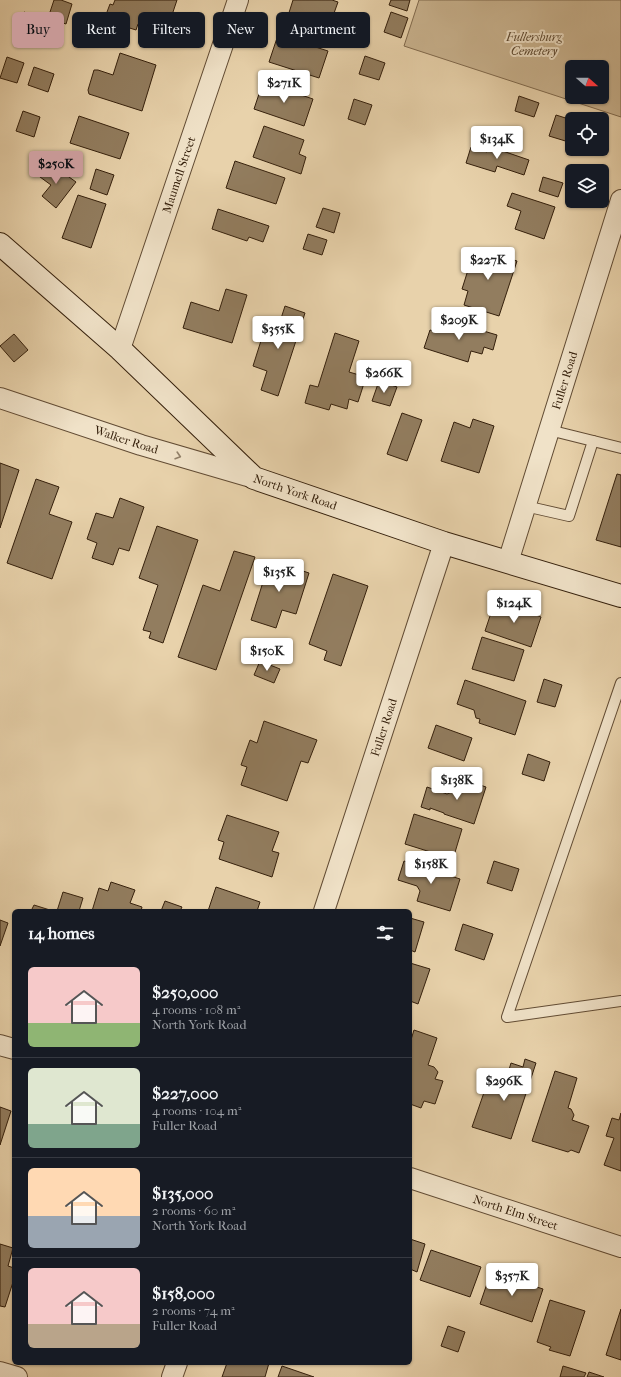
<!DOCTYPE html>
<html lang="en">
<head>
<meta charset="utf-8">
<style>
  body { margin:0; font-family:"IM FELL French Canon",serif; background:#20242c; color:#f1f3f6; height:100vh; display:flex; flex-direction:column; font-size:15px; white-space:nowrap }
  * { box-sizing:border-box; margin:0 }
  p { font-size:13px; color:#9ea1a6 }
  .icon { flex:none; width:22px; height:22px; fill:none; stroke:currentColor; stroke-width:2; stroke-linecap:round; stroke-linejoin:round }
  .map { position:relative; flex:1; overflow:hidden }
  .panel { position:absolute; left:12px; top:909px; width:400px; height:456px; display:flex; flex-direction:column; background:#171b24; border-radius:6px; box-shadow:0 1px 3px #0004 }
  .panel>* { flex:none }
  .guide { position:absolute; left:12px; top:12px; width:400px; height:36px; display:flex; gap:8px }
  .needle { width:26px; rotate:110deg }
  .buttons { position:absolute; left:565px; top:60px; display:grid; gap:8px }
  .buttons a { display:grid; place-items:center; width:44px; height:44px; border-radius:6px; background:#171b24; box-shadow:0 1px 3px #0004; font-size:20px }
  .price { position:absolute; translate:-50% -34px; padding:0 9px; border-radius:4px; background:#fff; color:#222; font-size:13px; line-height:26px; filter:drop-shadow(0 1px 2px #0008) }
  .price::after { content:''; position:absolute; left:50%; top:24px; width:12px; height:9px; margin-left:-6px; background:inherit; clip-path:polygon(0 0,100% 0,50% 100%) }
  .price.active { background:#c59692; color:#111 }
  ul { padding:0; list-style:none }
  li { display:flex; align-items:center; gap:12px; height:100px; padding:0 16px }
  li+li { border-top:1px solid #363941 }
  li span { display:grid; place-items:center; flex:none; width:112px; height:80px; border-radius:6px; color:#555 }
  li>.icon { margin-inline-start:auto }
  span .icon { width:48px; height:48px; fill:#fffc; stroke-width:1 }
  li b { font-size:17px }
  h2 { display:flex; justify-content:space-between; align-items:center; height:48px; padding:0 16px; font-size:17px }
  .tag { padding:0 14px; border-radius:6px; background:#171b24; box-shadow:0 1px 3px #0004; font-size:14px; line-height:36px }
  .tag.active { background:#c59692; color:#111 }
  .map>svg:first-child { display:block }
</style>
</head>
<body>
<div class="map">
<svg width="621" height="1377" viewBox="0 0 621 1377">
  <rect width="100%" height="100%" fill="#e8d2ab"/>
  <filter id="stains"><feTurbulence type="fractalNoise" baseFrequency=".005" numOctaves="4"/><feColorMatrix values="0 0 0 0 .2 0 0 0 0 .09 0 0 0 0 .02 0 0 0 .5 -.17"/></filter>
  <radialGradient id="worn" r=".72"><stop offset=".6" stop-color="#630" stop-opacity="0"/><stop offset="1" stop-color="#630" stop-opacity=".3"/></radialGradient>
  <path fill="#cab490" stroke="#806a4e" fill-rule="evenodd" d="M419 0H621V117L404 46ZM572 67H602V97H572Z"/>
  <g fill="#927d5f" stroke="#35200c">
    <path d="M54 0H61L72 4 66 24 48 18Z"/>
    <path d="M115 0H177L166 33 138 24 136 30 104 20 110 4 113 5Z"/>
    <path d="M293 0H332L338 2 333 16 340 18 334 36 287 19Z"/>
    <path d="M391 0H410L407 11 389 5Z"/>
    <path d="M24 12 42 18 35 38 17 32Z"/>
    <path d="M391 12 408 18 401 38 384 32Z"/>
    <path d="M278 35 328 51 319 78 269 62Z"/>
    <path d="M120 53 156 65 142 111 89 94 88 90 94 70H98L113 75Z"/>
    <path d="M365 56 385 63 379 80 359 74Z"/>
    <path d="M7 57 24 63 17 83 0 78Z"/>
    <path d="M34 67 54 74 48 92 28 85Z"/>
    <path d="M263 82 313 99 304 126 254 109Z"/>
    <path d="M519 96 539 103 534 117 515 111Z"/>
    <path d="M354 99 372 105 365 125 348 119Z"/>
    <path d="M23 111 40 117 34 137 16 131Z"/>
    <path d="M556 115 572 120V143L549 136Z"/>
    <path d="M79 116 129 133 120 159 70 143Z"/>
    <path d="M264 126 304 140 299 154 306 157 301 174 253 157Z"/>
    <path d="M488 146 529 160 524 175 497 166 495 172 466 163 471 147 487 152Z"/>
    <path d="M235 161 285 178 276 204 226 188Z"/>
    <path d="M43 164 55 173 58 169 76 182 56 208 42 196 51 185 36 174Z"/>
    <path d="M96 169 114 175 107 195 90 189Z"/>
    <path d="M543 177 563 183 558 197 539 191Z"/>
    <path d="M512 193 555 207 544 239 515 229 521 211 507 206Z"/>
    <path d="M78 195 106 204 91 248 62 238Z"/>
    <path d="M323 208 340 213 334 233 316 227Z"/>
    <path d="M218 209 269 226 263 242 249 237 247 241 212 229Z"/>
    <path d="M308 234 327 240 322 255 303 249Z"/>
    <path d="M475 248 517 261 499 316 464 305 468 291 462 289Z"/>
    <path d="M226 289 247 295 232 343 183 328 191 302 219 311Z"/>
    <path d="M285 306 305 313 278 396 261 390 267 371 253 366 265 328 277 331Z"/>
    <path d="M440 322 459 328 460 324 497 335 493 350 484 347 482 354 471 351 468 362 424 348 430 330 437 332Z"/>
    <path d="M335 333 359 341 349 372 366 377 358 402 349 399 347 409 331 404 329 410 305 403 310 385 318 387Z"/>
    <path d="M14 334 28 350 14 362 0 346Z"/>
    <path d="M379 381 397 387 390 406 372 401Z"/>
    <path d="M402 413 422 420 407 461 387 454Z"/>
    <path d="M473 419 494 426 479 473 441 461 454 422 470 428Z"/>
    <path d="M0 463 19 470 0 528Z"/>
    <path d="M617 474 621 475V547L596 540Z"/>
    <path d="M36 479 59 487 49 514 72 522 52 579 7 563Z"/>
    <path d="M120 498 144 507 129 551 119 548 113 565 92 558 97 543 87 539 96 513 113 518Z"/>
    <path d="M157 526 198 540 163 643 149 638 151 632 143 630 158 585 139 578Z"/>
    <path d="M234 551 255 557 216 670 178 657 203 585 220 591Z"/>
    <path d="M270 560 309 573 296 614 282 610 276 628 251 620Z"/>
    <path d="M333 574 368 586 341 666 324 660 327 651 309 644Z"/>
    <path d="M494 604 514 610 516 605 524 608 523 610 541 617 531 647 485 631Z"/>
    <path d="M482 637 524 650 514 681 472 669Z"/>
    <path d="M260 661 280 669 274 683 254 675Z"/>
    <path d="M544 679 562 685 555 707 537 702Z"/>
    <path d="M465 680 526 701 515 735 479 723 480 719 476 718 474 710 457 704Z"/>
    <path d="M264 721 317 740 308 763 301 761 287 801 241 785 247 767 241 765 250 740 257 743Z"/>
    <path d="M436 725 472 738 464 761 428 748Z"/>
    <path d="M528 754 550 762 544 781 522 774Z"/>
    <path d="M457 777 486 787 474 824 444 814V813L430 808V810L421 807 427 787 447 794 452 792Z"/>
    <path d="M414 814 462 829 453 859 405 844Z"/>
    <path d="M227 815 279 832 272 851 279 853 272 877 219 859 224 842 218 840Z"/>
    <path d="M404 861 460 879 450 911 417 901 420 891 417 886 398 880Z"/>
    <path d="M494 861 519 869 512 891 487 883Z"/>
    <path d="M111 882 135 890 130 903 142 907 141 911H92L99 888 108 891Z"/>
    <path d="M216 887 260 902 257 911H208Z"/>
    <path d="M63 892 83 898 79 911H57Z"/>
    <path d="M165 901 182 907 180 911H161Z"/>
    <path d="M34 905 53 911H31Z"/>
    <path d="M410 918 424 922 415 952 410 950Z"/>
    <path d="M0 920 8 923 0 946Z"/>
    <path d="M463 924 493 934 484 960 455 950Z"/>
    <path d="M410 963 430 969 418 1004 410 1001Z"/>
    <path d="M414 1030 437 1038 428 1065 434 1067 438 1072 435 1079 443 1081 435 1104 424 1101 421 1108 410 1104V1043Z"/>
    <path d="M525 1059 536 1063 511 1139 472 1127 488 1081 501 1085 502 1082 505 1083 511 1063 523 1067Z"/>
    <path d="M555 1071 577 1078 568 1108 571 1109 574 1115 572 1120 589 1126 579 1153 571 1150 568 1152 532 1141Z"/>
    <path d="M0 1107 11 1111 0 1145Z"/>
    <path d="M621 1113V1171L604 1165 614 1138 606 1136 612 1118 619 1120Z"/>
    <path d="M410 1239 425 1244 417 1272 410 1269Z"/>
    <path d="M0 1244 13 1248 8 1266 14 1268V1279L5 1307 0 1306Z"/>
    <path d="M431 1250 481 1267 470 1297 420 1280Z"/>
    <path d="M491 1272 543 1289 532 1322 480 1304Z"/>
    <path d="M550 1300 585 1311 570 1356 549 1350 551 1347 537 1342Z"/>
    <path d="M621 1309V1360L606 1355Z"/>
    <path d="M448 1326 465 1332 458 1352 441 1346Z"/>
    <path d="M227 1363H269L265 1377H222Z"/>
    <path d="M282 1366 314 1377H278Z"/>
    <path d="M563 1366 586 1373 584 1377H560Z"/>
    <path d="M589 1372 604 1377H587Z"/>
  </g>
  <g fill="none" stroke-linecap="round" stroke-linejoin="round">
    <defs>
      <g id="service">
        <path d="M549 430 621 448"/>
        <path d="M525 506 569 516 593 441"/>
        <path d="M621 683 507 1017 621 1001"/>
      </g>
      <g id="minor">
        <path id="s1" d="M120 349 238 0"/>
        <path id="s2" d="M0 398 141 445 254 478"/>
        <path id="s3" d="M508 562 621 200"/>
        <path id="s4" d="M324 911 444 543"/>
        <path d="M0 1045 14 1049"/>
        <path id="s5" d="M410 1178 621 1247"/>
        <path d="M0 1372 17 1377"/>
        <path d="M172 1377 177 1363"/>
      </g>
      <g id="secondary">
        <path id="s6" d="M0 244 120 349 254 478 444 543 621 596"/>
      </g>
    </defs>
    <use href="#service" stroke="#624c34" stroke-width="12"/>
    <use href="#minor" stroke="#624c34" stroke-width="22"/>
    <use href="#secondary" stroke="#35200c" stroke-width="24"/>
    <use href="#service" stroke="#f0e2c8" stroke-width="10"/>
    <use href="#minor" stroke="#f0e2c8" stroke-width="20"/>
    <use href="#secondary" stroke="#f0e2c8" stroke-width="22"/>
  </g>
  <defs><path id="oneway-chevron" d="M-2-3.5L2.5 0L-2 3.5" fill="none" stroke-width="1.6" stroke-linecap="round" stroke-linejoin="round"/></defs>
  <use stroke="#92816a" href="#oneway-chevron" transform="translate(178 456) rotate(17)"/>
  <g text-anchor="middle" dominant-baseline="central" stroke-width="4" stroke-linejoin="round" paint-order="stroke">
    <g font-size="12" font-style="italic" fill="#5a452d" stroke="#f0e2c8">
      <text x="534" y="37">Fullersburg<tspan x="534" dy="14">Cemetery</tspan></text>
    </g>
    <g font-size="12" fill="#35200c" stroke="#f0e2c8">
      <text stroke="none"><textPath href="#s1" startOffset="184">Maumell Street</textPath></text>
      <text stroke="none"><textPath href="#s3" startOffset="190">Fuller Road</textPath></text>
      <text stroke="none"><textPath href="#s2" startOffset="133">Walker Road</textPath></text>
      <text stroke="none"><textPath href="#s6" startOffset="389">North York Road</textPath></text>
      <text stroke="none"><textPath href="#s4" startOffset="193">Fuller Road</textPath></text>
      <text stroke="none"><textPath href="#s5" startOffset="111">North Elm Street</textPath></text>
    </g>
  </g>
  <rect width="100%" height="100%" filter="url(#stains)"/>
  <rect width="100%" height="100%" fill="url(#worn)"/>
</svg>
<div class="buttons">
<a><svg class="needle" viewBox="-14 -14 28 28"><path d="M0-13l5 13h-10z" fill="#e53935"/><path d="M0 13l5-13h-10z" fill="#9ea1a6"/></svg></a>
<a><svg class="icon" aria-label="locate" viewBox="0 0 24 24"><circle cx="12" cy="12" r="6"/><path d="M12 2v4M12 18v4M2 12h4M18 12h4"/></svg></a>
<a><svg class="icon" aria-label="layers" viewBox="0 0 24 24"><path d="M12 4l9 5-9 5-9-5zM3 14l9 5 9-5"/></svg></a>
</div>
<b class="price" style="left:284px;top:104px">$271K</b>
<b class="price" style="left:497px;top:160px">$134K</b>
<b class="price active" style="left:56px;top:185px">$250K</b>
<b class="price" style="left:488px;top:281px">$227K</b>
<b class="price" style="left:459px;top:341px">$209K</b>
<b class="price" style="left:278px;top:350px">$355K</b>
<b class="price" style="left:384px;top:394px">$266K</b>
<b class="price" style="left:279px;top:593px">$135K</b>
<b class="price" style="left:514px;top:624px">$124K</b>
<b class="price" style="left:267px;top:672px">$150K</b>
<b class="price" style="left:457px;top:801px">$138K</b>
<b class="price" style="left:431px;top:885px">$158K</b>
<b class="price" style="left:504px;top:1102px">$296K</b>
<b class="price" style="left:512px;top:1297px">$357K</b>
<div class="guide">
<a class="tag active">Buy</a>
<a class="tag">Rent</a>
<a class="tag">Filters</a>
<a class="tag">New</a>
<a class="tag">Apartment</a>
</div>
<section class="panel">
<h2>14 homes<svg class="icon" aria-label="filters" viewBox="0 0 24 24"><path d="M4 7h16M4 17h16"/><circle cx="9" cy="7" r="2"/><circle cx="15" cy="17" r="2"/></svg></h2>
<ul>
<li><span style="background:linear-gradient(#f6c9c9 70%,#8fb573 0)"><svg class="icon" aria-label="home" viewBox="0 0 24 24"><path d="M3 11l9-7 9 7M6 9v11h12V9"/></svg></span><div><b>$250,000</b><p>4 rooms · 108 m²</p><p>North York Road</p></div></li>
<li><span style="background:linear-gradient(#dfe7d0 70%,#7fa58c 0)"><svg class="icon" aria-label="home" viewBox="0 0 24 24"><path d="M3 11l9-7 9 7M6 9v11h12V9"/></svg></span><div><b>$227,000</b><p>4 rooms · 104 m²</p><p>Fuller Road</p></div></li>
<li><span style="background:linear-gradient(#ffd9b3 60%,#9aa5b1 0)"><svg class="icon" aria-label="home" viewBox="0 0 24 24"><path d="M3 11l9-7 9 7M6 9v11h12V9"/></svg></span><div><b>$135,000</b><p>2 rooms · 60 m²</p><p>North York Road</p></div></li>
<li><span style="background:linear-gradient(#f6c9c9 70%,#b9a48a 0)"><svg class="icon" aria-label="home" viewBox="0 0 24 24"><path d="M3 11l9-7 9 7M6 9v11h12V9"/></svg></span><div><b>$158,000</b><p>2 rooms · 74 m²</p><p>Fuller Road</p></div></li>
</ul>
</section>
</div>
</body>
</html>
